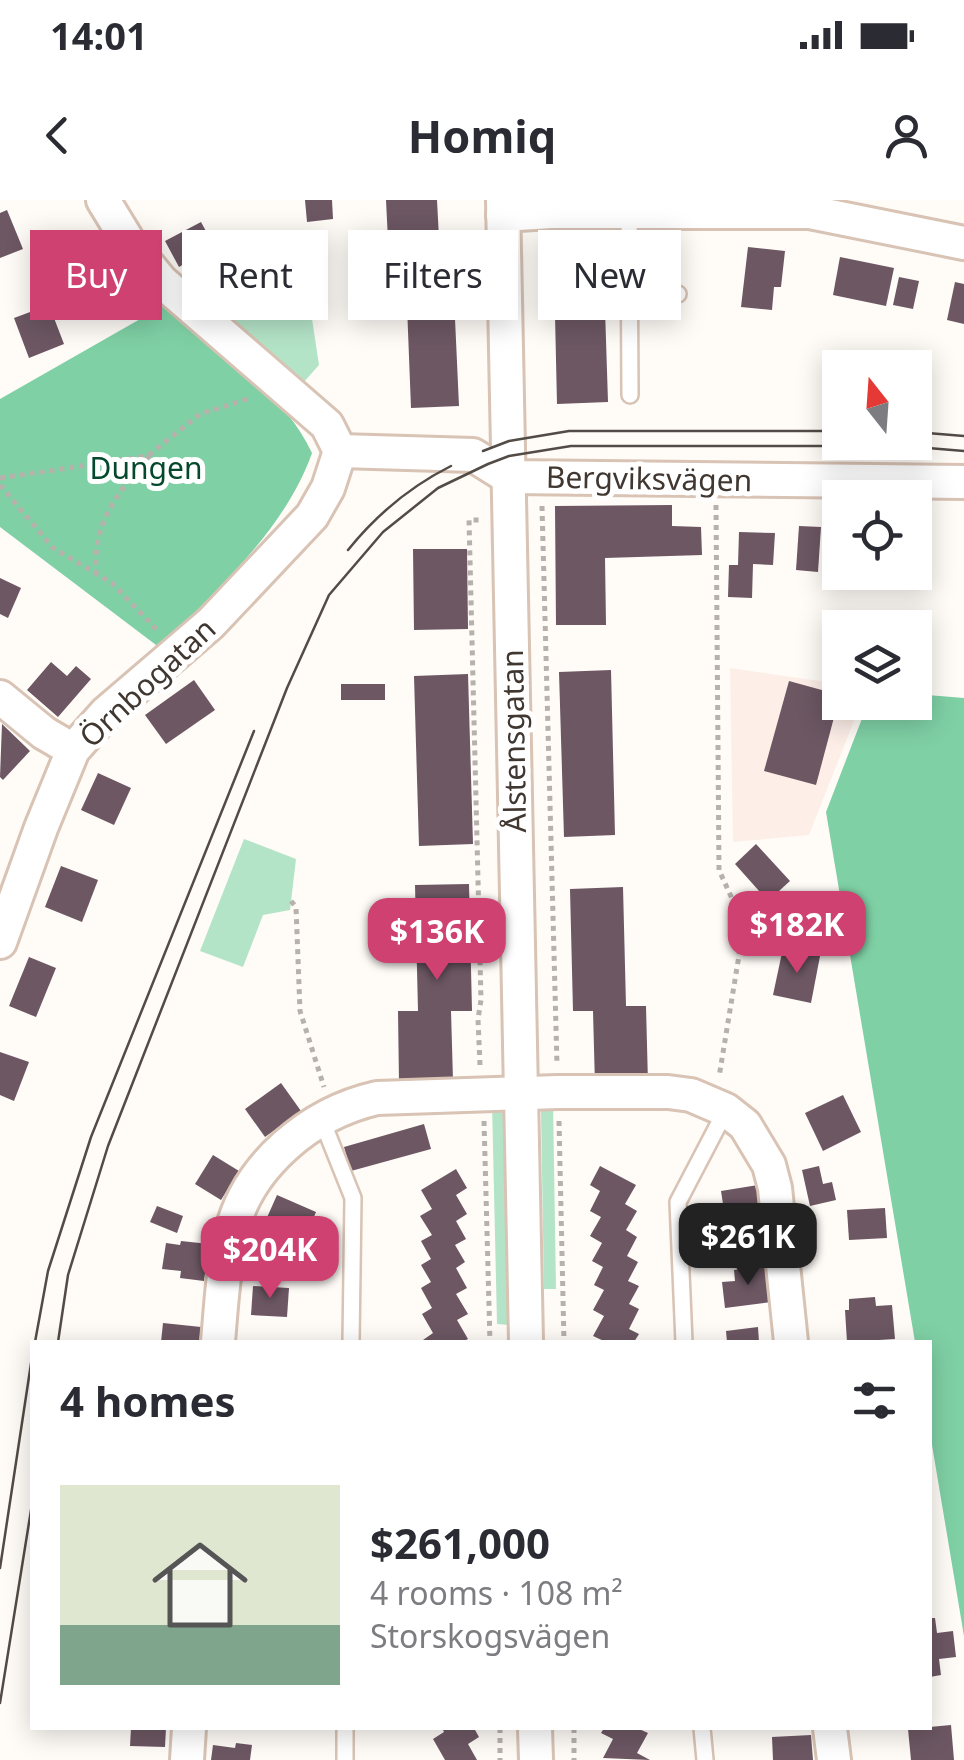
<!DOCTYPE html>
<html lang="en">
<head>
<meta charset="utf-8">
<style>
  body { margin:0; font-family:"Noto Sans",sans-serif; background:#f7f7f7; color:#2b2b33; height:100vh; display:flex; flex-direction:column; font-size:38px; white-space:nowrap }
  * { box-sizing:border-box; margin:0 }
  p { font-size:32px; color:#7c7c81 }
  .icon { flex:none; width:55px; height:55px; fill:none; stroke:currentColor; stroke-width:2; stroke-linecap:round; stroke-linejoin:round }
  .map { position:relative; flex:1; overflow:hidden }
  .panel { position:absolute; left:30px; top:1140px; width:902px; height:390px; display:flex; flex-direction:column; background:#fff; border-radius:0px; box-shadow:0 5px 25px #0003 }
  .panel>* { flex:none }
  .hud { position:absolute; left:30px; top:30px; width:905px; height:90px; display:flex; gap:20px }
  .needle { width:65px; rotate:343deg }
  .fabs { position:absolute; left:822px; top:150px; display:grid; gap:20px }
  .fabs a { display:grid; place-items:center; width:110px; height:110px; border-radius:0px; background:#fff; box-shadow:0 5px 25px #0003; font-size:50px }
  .price { position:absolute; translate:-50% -85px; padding:0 22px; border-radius:20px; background:#ce4170; color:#fff; font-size:32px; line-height:65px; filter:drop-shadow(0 2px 5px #0008) }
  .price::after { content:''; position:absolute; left:50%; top:60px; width:30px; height:22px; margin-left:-15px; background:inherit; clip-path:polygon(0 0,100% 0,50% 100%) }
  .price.selected { background:#222; color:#fff }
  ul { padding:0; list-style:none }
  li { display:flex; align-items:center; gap:30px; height:250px; padding:0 30px }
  li span { display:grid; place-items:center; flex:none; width:280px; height:200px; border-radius:0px; color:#555 }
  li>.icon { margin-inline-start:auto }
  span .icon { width:120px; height:120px; fill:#fffc; stroke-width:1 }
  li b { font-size:42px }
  h2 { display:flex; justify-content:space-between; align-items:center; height:120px; padding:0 30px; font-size:42px }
  .chip { padding:0 35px; border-radius:0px; background:#fff; box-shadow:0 5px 25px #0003; font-size:35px; line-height:90px }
  .chip.selected { background:#ce4170; color:#fff }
  .status { display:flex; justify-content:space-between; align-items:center; height:70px; padding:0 50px; background:#fff; direction:ltr }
  .status svg { height:28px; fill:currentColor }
  header { display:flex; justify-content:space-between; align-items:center; height:130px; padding:0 30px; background:#fff; font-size:45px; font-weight:700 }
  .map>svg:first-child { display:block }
</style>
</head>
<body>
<div class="status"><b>14:01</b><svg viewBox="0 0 49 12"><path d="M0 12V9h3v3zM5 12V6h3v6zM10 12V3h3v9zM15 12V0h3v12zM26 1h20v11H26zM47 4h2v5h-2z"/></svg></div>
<header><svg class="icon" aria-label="back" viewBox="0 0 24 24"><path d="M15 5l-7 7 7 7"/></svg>Homiq<svg class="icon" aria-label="person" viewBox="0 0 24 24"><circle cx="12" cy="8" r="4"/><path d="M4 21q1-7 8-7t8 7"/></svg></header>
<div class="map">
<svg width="964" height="1560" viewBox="0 0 964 1560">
  <rect width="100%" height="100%" fill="#fffbf7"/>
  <path fill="#fdeee8" d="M730 468 840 484V502L861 503 809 635 733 642Z"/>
  <g fill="#b4e4c8">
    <path d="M299 33 319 165 303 183 173 79 193 73 212 82Z"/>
    <path d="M244 639 296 659 290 710 263 715 243 767 200 751Z"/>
    <path d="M553 900 556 1089H544L541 912 543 906Z"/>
    <path d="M492 903 502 906 506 914 509 1125 497 1124Z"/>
  </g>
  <g fill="#7fd0a5">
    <path d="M163 106C216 150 282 189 312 253 285 330 216 390 160 448L0 327V199Z"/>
    <path d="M915 494 964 498V1436L930 1233V1142H915L826 612 868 503 915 502Z"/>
  </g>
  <g fill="#6c5763">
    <path d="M305 0H332L333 19 307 22Z"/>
    <path d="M386 0H437L441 76 453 75 459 206 411 208 406 80 390 81Z"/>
    <path d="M7 10 23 49 0 58V13Z"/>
    <path d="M201 22 219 55 200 65 196 57 179 67 165 41Z"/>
    <path d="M563 31H615V78H604L608 202 557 204 554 71H564Z"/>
    <path d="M748 47 785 51 781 87H774L772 110 741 107Z"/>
    <path d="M840 57 894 68 886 106 833 95Z"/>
    <path d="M899 77 919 81 913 109 893 105Z"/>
    <path d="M955 82 964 84V124L947 120Z"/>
    <path d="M49 105 64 144 29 158 14 118Z"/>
    <path d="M672 305V326L701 327 702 355 605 358 606 425H556L555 306Z"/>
    <path d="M827 324H840V357H828Z"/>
    <path d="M799 326 821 327 818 372 796 370Z"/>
    <path d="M739 332 775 333 773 365 753 364 752 398 728 397 729 365H738Z"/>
    <path d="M413 349H467L468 429 414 430Z"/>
    <path d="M0 378 21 388 8 418 0 414Z"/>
    <path d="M51 462 67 476 76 466 91 479 58 517 27 490Z"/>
    <path d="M611 470 615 635 564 637 559 472Z"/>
    <path d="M468 474 473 644 419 646 414 476Z"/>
    <path d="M194 480 215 510 166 544 145 515Z"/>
    <path d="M789 481 840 495 816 585 764 571Z"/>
    <rect x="341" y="484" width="44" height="16"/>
    <path d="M2 524 30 551 3 580 0 577Z"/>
    <path d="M98 573 131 588 114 625 81 610Z"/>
    <path d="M756 644 790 681 768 701 735 664Z"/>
    <path d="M61 666 98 680 82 722 45 707Z"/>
    <path d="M469 684 472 811H451L453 880 399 882 398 811H418L415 685Z"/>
    <path d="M623 687 626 806H646L648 883 595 885 593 811H573L570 689Z"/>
    <path d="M783 748 820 756 811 803 773 795Z"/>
    <path d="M29 757 56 768 36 817 9 806Z"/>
    <path d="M0 852 29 862 14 901 0 895Z"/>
    <path d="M281 883 301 911 265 937 245 909Z"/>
    <path d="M843 895 861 932 823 951 805 913Z"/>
    <path d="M424 924 431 949 351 971 344 947Z"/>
    <path d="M213 955 239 971 221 1000 195 984Z"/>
    <path d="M600 966 636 985 625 1004 637 1011 626 1030 637 1037 627 1056 638 1062 628 1081 639 1086 629 1104 639 1109 629 1129 639 1134 634 1142H606L593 1136 604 1116 593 1110 604 1090 594 1085 603 1067 592 1061 602 1043 590 1036 601 1017 590 1011 600 991 590 985Z"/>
    <path d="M819 966 823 984 832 982 836 1000 810 1006 802 970Z"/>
    <path d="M456 969 467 988 456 995 467 1014 456 1021 466 1039 455 1045 465 1062 456 1068 467 1088 456 1094 468 1114 457 1120 468 1139 462 1142H424L423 1140 433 1133 422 1114 432 1108 421 1088 431 1082 421 1065 431 1059 421 1041 432 1035 420 1016 432 1009 421 990Z"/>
    <path d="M758 985 764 1025 737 1029 735 1016 725 1017 721 991Z"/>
    <path d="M277 995 316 1012 308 1031 294 1025 286 1042 261 1031Z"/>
    <path d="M157 1006 183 1016 177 1033 150 1022Z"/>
    <path d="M885 1008 887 1038 849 1040 847 1010Z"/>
    <path d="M181 1041 209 1044 204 1081 180 1078 181 1071 162 1069 166 1043 180 1045Z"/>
    <path d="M767 1066 771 1102 725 1108 722 1082 735 1081 734 1070Z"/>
    <path d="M253 1086 289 1088 287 1117 251 1115Z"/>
    <path d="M875 1097 876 1106 892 1105 895 1139 847 1142 845 1110H849V1099Z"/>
    <path d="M163 1123 201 1127 199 1142H161Z"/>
    <path d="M758 1127 759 1142H727L726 1131Z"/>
    <path d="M930 1418H935L937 1433 953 1431 956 1457 939 1459 941 1475 930 1477Z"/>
    <path d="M951 1525 954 1560H911L908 1529Z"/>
    <path d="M131 1528H166L165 1547 130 1546Z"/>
    <path d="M442 1528H474L479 1537 468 1544 477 1560H445L433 1539 444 1532Z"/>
    <path d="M604 1528H637L648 1533 637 1553 650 1560 603 1558 613 1539 601 1533Z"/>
    <path d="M811 1535 813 1560H773L772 1537Z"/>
    <path d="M236 1543 252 1545 250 1560H211L213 1545 235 1548Z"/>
  </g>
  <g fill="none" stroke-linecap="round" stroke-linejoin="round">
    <defs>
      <g id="lane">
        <path d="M629 12 630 195"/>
        <path d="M630 95 678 94"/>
        <path d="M321 918 353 998 351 1142"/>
        <path d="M684 1142 678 1002 726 910"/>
        <path d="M702 1528 705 1560"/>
        <path d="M345 1560V1528"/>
      </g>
      <g id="street">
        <path d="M103 0 128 41 161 81 327 225 340 251"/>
        <path d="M503 0 526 1142"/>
        <path d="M503 15 550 12H810L964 43"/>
        <path d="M340 251 473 255 508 277 964 282"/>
        <path d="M0 497 44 533 73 550"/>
        <path d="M0 742 41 628 73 550 106 513 211 423 312 316 328 288 340 251"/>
        <path d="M218 1142C221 1107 223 1069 231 1034 247 965 311 913 377 898L558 892H668L691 895 726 910 745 925 769 965 775 988 791 1142"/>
        <path d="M535 1528 536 1560"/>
        <path d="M830 1528 834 1560"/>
        <path d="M187 1560 189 1528"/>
      </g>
    </defs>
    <use href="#lane" stroke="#d8c3b4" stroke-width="20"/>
    <use href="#street" stroke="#d8c3b4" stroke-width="38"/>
    <g stroke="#b7b1ac" stroke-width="5" stroke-dasharray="5 5" stroke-linecap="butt">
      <path d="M149 255 200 214 251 198"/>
      <path d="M0 278 149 256C118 294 93 320 96 372"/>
      <path d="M0 285 53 348 112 383 157 430"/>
      <path d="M716 305 719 670 744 725 719 877"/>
      <path d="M542 306 557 865"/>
      <path d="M291 701 296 707 300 811 324 887"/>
      <path d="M480 865 478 819 481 800 469 320H482"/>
      <path d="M484 921 490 1142"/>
      <path d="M559 921 564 1142"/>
      <path d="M500 1528V1560"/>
      <path d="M574 1528V1560"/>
    </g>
    <use href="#lane" stroke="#fff" stroke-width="15"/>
    <use href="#street" stroke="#fff" stroke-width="32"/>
    <g stroke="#534b45" stroke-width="2.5">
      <path d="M915 232 964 236"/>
      <path d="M483 251 509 241 569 231H840"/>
      <path d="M348 350C377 314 409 287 451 266"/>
      <path d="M35 1142 48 1071 91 937 254 531"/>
      <path d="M58 1142 68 1075 108 946 287 488 329 395 383 332 438 288 488 264 509 256 571 246H904L964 251"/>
      <path d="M0 1368 32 1157"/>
      <path d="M0 1503 32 1304"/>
    </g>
  </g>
  <g text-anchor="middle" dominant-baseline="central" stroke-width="10" stroke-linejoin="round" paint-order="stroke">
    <g font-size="30" fill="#04492d" stroke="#fff">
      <text x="146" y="267">Dungen</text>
    </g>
    <g font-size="30" fill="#403731" stroke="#fff">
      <text transform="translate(649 278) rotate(1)">Bergviksvägen</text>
      <text transform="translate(147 482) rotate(-43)">Örnbogatan</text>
      <text transform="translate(513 541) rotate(-91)">Ålstensgatan</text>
    </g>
  </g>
</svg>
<div class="fabs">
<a><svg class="needle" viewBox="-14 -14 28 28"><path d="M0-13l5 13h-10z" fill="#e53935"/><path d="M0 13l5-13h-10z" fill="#7c7c81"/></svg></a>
<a><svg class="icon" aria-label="locate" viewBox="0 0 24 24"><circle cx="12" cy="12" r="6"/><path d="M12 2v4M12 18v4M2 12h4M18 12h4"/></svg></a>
<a><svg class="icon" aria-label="layers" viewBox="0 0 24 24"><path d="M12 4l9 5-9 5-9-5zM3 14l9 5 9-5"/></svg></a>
</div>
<b class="price" style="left:797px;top:776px">$182K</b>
<b class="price" style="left:437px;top:783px">$136K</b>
<b class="price selected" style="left:748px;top:1088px">$261K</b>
<b class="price" style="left:270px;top:1101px">$204K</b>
<div class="hud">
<a class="chip selected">Buy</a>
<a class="chip">Rent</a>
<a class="chip">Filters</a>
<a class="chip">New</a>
</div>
<section class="panel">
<h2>4 homes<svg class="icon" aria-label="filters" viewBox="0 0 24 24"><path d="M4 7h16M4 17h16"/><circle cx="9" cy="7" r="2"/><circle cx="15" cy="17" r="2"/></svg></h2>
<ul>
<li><span style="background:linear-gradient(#dfe7d0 70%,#7fa58c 0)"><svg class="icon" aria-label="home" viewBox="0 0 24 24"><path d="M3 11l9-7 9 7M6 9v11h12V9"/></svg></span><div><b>$261,000</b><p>4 rooms · 108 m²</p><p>Storskogsvägen</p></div></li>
</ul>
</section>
</div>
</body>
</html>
